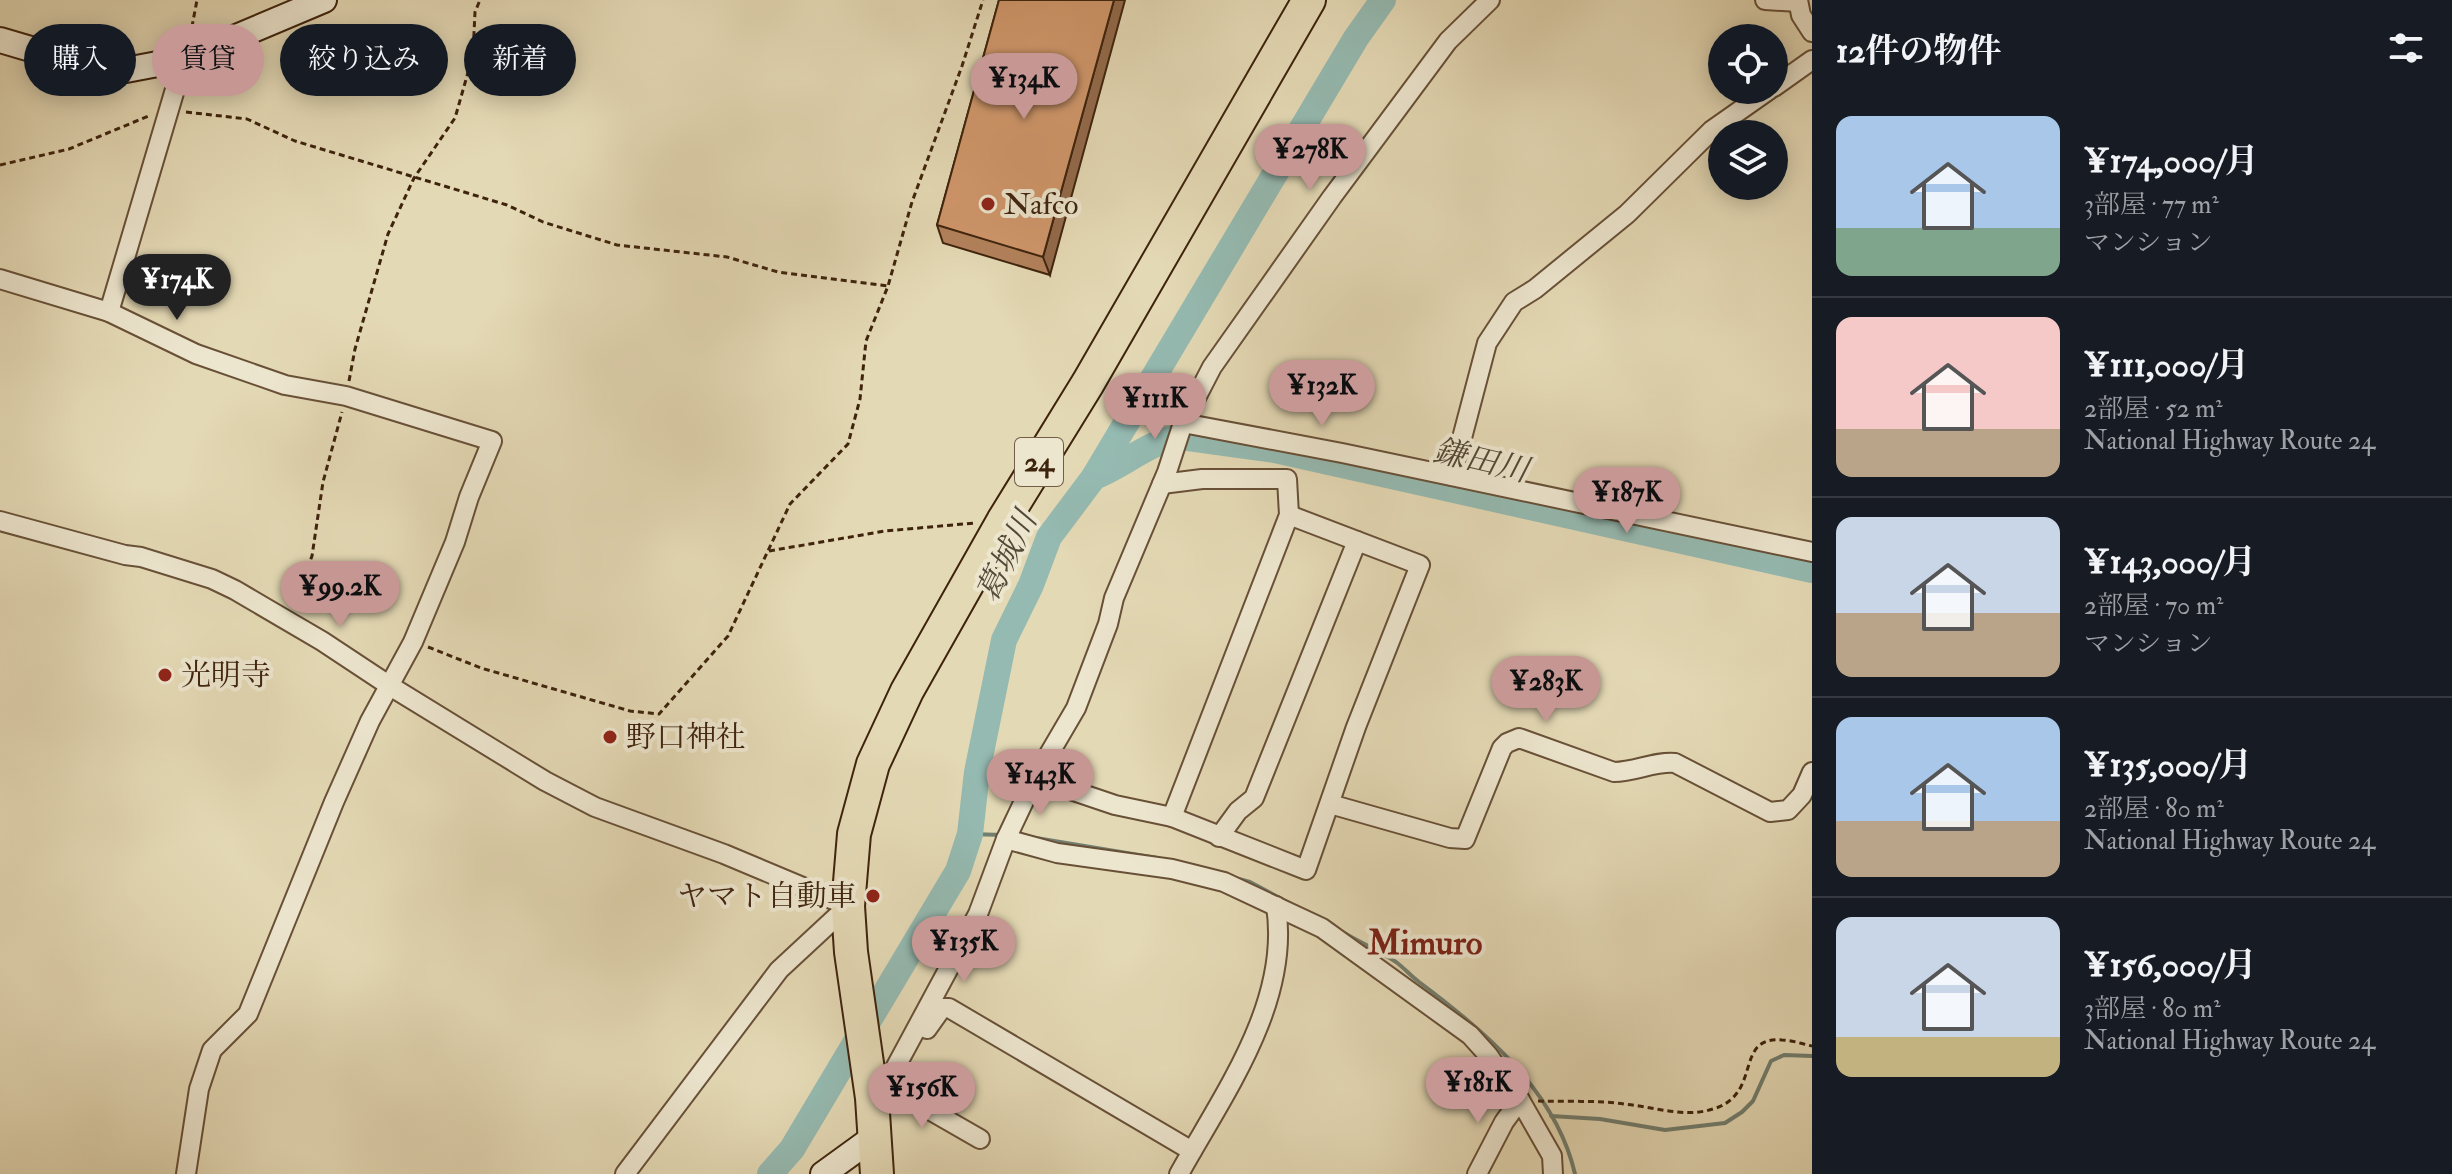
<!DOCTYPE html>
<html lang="ja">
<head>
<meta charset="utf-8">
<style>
  body { margin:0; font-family:"IM FELL Double Pica","Noto Serif JP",serif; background:#242831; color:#f1f3f6; height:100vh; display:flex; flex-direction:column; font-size:30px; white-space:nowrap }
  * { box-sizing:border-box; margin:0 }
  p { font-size:26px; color:#9ea1a6 }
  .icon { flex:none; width:44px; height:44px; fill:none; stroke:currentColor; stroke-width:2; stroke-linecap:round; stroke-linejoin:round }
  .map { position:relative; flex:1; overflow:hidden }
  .side { display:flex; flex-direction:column; background:#171b24; width:640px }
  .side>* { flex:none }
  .guide { position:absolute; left:24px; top:24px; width:760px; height:72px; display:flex; gap:16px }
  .fabs { position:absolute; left:1708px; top:24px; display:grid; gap:16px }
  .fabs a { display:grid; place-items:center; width:80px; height:80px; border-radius:50%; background:#171b24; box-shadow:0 4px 20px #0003; font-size:40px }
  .price { position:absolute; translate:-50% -68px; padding:0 18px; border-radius:28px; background:#c59692; color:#111; font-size:26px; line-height:52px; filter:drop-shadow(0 2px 4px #0008) }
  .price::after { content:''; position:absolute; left:50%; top:48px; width:24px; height:18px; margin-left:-12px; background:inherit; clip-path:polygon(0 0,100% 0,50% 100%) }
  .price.selected { background:#222; color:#fff }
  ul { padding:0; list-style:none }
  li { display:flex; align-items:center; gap:24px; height:200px; padding:0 24px }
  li+li { border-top:2px solid #363941 }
  li span { display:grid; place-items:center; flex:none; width:224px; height:160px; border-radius:16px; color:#555 }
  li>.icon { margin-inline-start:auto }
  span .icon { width:96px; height:96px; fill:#fffc; stroke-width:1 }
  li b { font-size:34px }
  h2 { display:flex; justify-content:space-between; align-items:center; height:96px; padding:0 24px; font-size:34px }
  .tag { padding:0 28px; border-radius:36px; background:#171b24; box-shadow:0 4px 20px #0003; font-size:28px; line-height:72px }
  .tag.selected { background:#c59692; color:#111 }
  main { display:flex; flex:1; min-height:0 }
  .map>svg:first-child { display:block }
</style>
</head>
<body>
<main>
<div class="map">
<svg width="1812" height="1174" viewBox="0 0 1812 1174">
  <rect width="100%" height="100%" fill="#e4d9b5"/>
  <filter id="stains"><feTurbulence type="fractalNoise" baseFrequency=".0025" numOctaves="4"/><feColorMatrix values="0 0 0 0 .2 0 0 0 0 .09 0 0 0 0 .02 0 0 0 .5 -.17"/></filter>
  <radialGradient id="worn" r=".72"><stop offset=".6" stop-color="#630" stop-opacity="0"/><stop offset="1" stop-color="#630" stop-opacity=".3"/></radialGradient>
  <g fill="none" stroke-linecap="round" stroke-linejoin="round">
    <g stroke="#727e6f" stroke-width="4">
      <path d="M970 834 1003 835"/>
      <path d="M1024 836 1157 858"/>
      <path d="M1235 878 1250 882 1289 903"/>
      <path d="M1342 932C1360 942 1379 951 1396 962 1404 968 1411 976 1419 982 1485 1031 1556 1091 1575 1174"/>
      <path d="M1551 1116 1600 1119 1665 1130 1725 1123 1742 1112 1753 1101 1771 1061 1784 1055 1812 1056"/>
    </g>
    <g stroke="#95bab1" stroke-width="26">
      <path d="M1094 477C1123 466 1151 440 1181 437L1275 450 1812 570"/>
      <path d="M770 1174 792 1149 958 871 970 834 977 772 1004 640 1031 585 1049 537 1094 477 1356 38 1383 0"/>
    </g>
    <defs>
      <g id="street">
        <path d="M1765 0 1798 2"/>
        <path d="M1798 0 1801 15 1812 32"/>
        <path d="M1774 87 1812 60"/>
        <path d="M0 279 109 312 196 354 285 385 346 396 492 441 469 497 455 542 413 642 370 721 334 802 248 1014 212 1050 199 1089 186 1174"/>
        <path d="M109 312 184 59"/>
        <path d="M1183 423 1342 453 1812 552"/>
        <path d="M1452 476 1487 343 1514 302 1535 289 1627 214 1712 130 1769 90"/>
        <path d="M0 521 125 555 141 557 212 579 235 590 322 641 390 686 545 781 595 807 724 854 848 906 779 970 625 1174"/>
        <path d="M1035 778 1115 805 1172 817 1289 515 1287 479H1202L1162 484"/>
        <path d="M1330 804 1450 838 1465 839 1502 748 1507 743 1519 738 1614 772C1635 772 1655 761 1675 763L1770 812 1788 810 1802 795 1812 772"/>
        <path d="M1172 817 1306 870 1356 727 1420 565 1289 515"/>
        <path d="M1219 837 1238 811 1254 798 1357 541"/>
        <path d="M1006 839 1057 853 1172 869 1224 882 1322 928 1470 1035 1488 1055 1520 1100 1552 1156 1553 1174"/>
        <path d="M927 1029 942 1008H949L1192 1151"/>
        <path d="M886 1085 980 1139"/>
        <path d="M872 1098 886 1085 978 914 1006 839 1035 778 1076 708 1108 624 1114 598 1167 472 1183 423 1212 367 1332 197 1448 41 1490 0"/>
        <path d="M1179 1174C1224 1093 1291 1002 1276 906"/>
        <path d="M1477 1174 1504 1122 1520 1100"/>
      </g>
      <g id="secondary">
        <path d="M0 40 85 65 126 70 184 59 324 0"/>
        <path d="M823 1174 874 1137"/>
      </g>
      <path id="highway" d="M877 1174 872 1098 851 952 848 906 854 834 873 764 907 691 1003 521 1088 383 1309 0"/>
    </defs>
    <use href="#street" stroke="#685037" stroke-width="22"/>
    <use href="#secondary" stroke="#3e230d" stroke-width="28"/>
    <use href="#highway" stroke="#3e230d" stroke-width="36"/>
    <g stroke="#3e230d" stroke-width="3" stroke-dasharray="6 4" stroke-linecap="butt">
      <path d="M190 37 197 0"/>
      <path d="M186 112 247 119 295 141 507 205 543 222 617 245 727 257 778 272 888 286"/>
      <path d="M0 165 69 149 151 115"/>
      <path d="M349 381 355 349 388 234 414 178 455 118 473 55 475 12 480 0"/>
      <path d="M769 551 885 531 975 523"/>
      <path d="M293 606 312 556 323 482 342 412"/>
      <path d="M428 647 481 668 630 711 659 714 728 636 790 504 848 444 860 399 866 341 888 286 912 202 962 66 983 0"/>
      <path d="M1538 1101C1566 1102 1596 1100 1624 1104 1655 1107 1686 1119 1716 1108 1762 1092 1734 1036 1782 1040 1792 1040 1802 1044 1812 1046"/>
    </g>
    <use href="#street" stroke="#ede6cf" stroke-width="18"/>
    <use href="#secondary" stroke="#ede6cf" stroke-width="24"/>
    <use href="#highway" stroke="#e4d9b5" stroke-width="32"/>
  </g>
  <path fill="#b3825c" stroke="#3e230d" stroke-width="2" d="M999 0 1050 275 943 243 937 225Z"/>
  <path fill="#926a4b" stroke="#3e230d" stroke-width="2" d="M1114 0H1125L1050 275 1043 257Z"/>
  <path fill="#d0976b" stroke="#3e230d" stroke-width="2" d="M999 0H1114L1043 257 937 225Z"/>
  <g fill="#8f2418" stroke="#ede6cf" stroke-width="3">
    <circle cx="988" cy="204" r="8"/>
    <circle cx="165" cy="675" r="8"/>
    <circle cx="610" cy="737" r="8"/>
    <circle cx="873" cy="896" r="8"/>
  </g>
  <g text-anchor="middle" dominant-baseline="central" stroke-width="8" stroke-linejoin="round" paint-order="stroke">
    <rect fill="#ede6cf" stroke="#725e47" stroke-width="2" x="1015" y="438" width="48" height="48" rx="6"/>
    <g font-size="28" font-weight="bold" fill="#3e230d">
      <text x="1039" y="462">24</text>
    </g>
    <g font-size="30" fill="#3e230d" stroke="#ede6cf" text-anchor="start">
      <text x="1004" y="204">Nafco</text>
      <text x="181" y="675">光明寺</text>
      <text x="626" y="737">野口神社</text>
      <text x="857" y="896" text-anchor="end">ヤマト自動車</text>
    </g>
    <g font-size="32" font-style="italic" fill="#544936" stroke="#ede6cf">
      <text transform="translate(1481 461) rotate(13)">鎌田川</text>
      <text transform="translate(1007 557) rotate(-64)">葛城川</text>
    </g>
    <g font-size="34" font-weight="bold" fill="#7a1f14" stroke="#ede6cf">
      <text x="1425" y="943">Mimuro</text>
    </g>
  </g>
  <rect width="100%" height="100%" filter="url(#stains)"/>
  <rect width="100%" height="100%" fill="url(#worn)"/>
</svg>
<div class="fabs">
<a><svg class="icon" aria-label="locate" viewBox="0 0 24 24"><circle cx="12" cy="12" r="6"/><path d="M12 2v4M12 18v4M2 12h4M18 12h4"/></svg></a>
<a><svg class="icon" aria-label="layers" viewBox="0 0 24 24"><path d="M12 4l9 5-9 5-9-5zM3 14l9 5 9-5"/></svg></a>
</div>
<b class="price" style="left:1024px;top:121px">¥134K</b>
<b class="price" style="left:1310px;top:192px">¥278K</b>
<b class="price selected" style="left:177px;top:322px">¥174K</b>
<b class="price" style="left:1322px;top:428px">¥132K</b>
<b class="price" style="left:1155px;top:441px">¥111K</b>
<b class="price" style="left:1627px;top:535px">¥187K</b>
<b class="price" style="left:340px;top:629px">¥99.2K</b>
<b class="price" style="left:1546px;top:724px">¥283K</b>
<b class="price" style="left:1040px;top:817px">¥143K</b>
<b class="price" style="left:964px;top:984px">¥135K</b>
<b class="price" style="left:1478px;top:1125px">¥181K</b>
<b class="price" style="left:922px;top:1130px">¥156K</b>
<div class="guide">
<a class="tag">購入</a>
<a class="tag selected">賃貸</a>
<a class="tag">絞り込み</a>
<a class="tag">新着</a>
</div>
</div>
<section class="side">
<h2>12件の物件<svg class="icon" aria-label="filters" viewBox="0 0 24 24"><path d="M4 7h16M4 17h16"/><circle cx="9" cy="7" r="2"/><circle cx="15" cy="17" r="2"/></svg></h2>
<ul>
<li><span style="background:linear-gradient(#a9c7e8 70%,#7fa58c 0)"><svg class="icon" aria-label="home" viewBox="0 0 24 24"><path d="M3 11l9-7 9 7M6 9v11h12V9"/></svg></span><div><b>¥174,000/月</b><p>3部屋 · 77 m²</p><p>マンション</p></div></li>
<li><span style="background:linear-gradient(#f6c9c9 70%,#b9a48a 0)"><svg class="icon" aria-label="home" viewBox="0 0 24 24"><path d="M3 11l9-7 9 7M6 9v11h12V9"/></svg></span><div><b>¥111,000/月</b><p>2部屋 · 52 m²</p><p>National Highway Route 24</p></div></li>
<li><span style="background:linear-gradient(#c9d6e8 60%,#b9a48a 0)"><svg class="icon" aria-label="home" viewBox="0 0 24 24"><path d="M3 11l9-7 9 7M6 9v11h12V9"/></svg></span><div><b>¥143,000/月</b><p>2部屋 · 70 m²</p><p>マンション</p></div></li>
<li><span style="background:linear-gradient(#a9c7e8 65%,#b9a48a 0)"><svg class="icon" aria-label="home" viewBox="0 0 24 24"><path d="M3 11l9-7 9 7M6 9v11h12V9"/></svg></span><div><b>¥135,000/月</b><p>2部屋 · 80 m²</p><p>National Highway Route 24</p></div></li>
<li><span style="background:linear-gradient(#c9d6e8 75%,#c2b280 0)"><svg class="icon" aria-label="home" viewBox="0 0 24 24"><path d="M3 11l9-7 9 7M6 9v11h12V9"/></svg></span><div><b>¥156,000/月</b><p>3部屋 · 80 m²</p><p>National Highway Route 24</p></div></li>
</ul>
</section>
</main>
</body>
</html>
